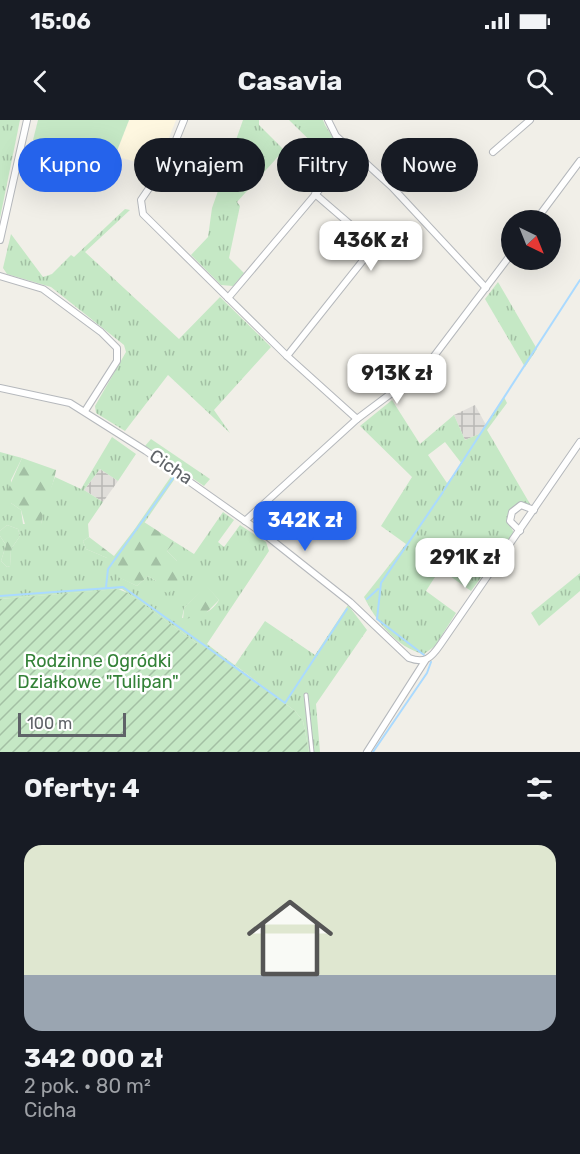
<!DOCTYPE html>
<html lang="pl">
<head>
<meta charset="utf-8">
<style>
  body { margin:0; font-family:Rubik,sans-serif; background:#20242c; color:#f1f3f6; height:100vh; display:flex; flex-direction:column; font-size:22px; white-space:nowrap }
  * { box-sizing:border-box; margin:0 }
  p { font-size:20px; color:#9ea1a6 }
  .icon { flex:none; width:33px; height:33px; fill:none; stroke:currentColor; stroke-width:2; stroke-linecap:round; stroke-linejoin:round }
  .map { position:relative; height:632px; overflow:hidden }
  .side { display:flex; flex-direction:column; background:#171b24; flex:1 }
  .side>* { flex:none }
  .hud { position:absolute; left:18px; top:18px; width:544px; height:54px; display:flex; gap:12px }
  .needle { width:39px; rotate:137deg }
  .controls { position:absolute; left:501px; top:90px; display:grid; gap:12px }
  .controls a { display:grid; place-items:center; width:60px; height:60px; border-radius:50%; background:#171b24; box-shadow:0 6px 24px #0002; font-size:30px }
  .scale { position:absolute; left:18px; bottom:15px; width:108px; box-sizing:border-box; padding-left:6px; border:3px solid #5f6368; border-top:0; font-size:16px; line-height:21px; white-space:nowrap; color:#5f6368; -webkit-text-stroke:4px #fff; paint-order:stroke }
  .price { position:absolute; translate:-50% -51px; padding:0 14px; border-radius:12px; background:#fff; color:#222; font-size:20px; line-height:39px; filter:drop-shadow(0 2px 3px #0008) }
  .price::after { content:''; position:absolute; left:50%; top:36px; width:18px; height:14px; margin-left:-9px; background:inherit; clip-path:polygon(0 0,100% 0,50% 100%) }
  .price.selected { background:#2563eb; color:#fff }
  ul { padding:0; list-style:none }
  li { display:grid; align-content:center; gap:12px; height:318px; padding:0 24px }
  li span { display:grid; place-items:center; height:186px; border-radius:18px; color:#555 }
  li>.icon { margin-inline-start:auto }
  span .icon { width:108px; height:108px; fill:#fffc; stroke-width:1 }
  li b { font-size:26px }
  h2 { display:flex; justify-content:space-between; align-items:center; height:72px; padding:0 24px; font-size:26px }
  .tag { padding:0 21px; border-radius:27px; background:#171b24; box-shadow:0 6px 24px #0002; font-size:21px; line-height:54px }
  .tag.selected { background:#2563eb; color:#fff }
  .status { display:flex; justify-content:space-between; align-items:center; height:42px; padding:0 30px; background:#171b24; direction:ltr }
  .status svg { height:16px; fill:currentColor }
  header { display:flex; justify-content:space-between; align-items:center; height:78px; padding:0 24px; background:#171b24; font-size:27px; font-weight:700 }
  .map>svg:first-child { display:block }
</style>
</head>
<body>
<div class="status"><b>15:06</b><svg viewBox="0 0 49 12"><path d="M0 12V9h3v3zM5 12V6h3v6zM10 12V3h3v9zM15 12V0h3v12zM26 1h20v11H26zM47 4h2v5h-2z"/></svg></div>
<header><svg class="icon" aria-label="back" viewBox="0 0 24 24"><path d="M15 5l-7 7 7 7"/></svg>Casavia<svg class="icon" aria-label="search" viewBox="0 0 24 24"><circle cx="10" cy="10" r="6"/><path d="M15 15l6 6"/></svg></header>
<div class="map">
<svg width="580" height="632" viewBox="0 0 580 632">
  <defs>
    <pattern id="industrial-grid" width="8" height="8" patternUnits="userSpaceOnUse" patternTransform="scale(1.5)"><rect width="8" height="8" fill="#e0deda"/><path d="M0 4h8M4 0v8" fill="none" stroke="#b9b8b5"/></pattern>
    <pattern id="grass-tufts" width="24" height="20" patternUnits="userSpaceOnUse" patternTransform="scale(1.5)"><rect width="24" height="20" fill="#c5e8c5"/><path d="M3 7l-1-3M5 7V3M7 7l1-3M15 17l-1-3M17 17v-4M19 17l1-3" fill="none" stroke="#a3c0a4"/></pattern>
    <pattern id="forest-firs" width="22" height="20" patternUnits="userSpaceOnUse" patternTransform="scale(1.5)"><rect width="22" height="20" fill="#c5e8c5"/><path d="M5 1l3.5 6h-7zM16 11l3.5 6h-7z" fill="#a3c0a4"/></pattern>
    <pattern id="garden-furrows" width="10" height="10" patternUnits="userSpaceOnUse" patternTransform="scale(1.5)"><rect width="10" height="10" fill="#c5e8c5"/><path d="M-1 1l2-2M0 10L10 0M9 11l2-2" fill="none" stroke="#a3c0a4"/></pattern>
  </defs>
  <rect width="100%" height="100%" fill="#f1efe8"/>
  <path fill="#fef7e0" d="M129 0H176L157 48 115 36Z"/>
  <g fill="url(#industrial-grid)">
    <path d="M475 285 486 305 479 314 465 320 454 295Z"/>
    <path d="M100 349 118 361 103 382 84 370Z"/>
  </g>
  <g fill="url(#grass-tufts)" fill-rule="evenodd">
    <path d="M0 0H20L0 98Z"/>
    <path d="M243 0H259V5L284 30 237 82 240 86 229 138 244 153 233 166 221 165 191 135 208 117 212 88Z"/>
    <path d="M289 0H323C327 13 340 22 343 34L336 46Z"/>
    <path d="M125 89 130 90 85 132 179 219 220 177 271 227 214 290 230 313 168 255 125 311 96 293 95 286 126 232 124 225 51 167 7 154 3 148 11 114 43 157 52 154 71 135 74 137Z"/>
    <path d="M498 162 537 229 525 247 485 179Z"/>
    <path d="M504 277 507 283 487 310 530 384H518L509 392 508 402 514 413 471 471 440 449 426 471 456 493 435 526 424 534C397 528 376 501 364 477L406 424 381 406 412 357 360 306 392 280 420 324 454 295 465 320 479 314ZM445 322 462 344 447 363 428 335Z"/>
    <path d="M112 317 136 334 118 361 100 349 84 370 103 382 88 404 89 417 83 421 86 429 119 443V457L137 466 148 456 156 461 177 441 167 431 175 422 194 434 223 392 234 400 218 422 224 427 240 405 266 422 269 431 207 524H198L122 469 0 479V416L6 425 1 441 7 447 10 446 11 429 20 416 18 409 7 405 0 411V332L22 338 11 360V383L21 390 23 404H41L44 386 55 357 81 369ZM206 466 219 480C210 495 199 495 182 498L184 488Z"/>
    <path d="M151 319 210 359 204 366 145 326Z"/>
    <path d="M172 355 176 357 138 412 134 410Z"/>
    <path d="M580 453V471L539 506 531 493Z"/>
    <path d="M348 485 367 510 316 584 320 632H309L303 601 295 591 235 545 265 501 315 535Z"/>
  </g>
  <g fill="url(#forest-firs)">
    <path d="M22 338 56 350C53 368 44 385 41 404L35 409 26 408 21 390 11 383 6 374Z"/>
    <path d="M144 402 175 422 167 431 177 441C180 454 180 465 168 473L162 471 156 461 148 456 137 466 118 457V443L108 441 107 438 86 429 83 421 89 417 114 436 134 410 138 411Z"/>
    <path d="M7 405 18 409 20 416 11 429 10 446 7 447 1 441 6 425 0 416V411Z"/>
    <path d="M206 465 219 480 201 498 196 496 183 500 184 488Z"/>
  </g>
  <path fill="#c5e8c5" d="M38 0H129L115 36 33 20Z"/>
  <path fill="url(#garden-furrows)" d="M118 469 128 473 198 524H207L295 591 303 601 309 632H0V479Z"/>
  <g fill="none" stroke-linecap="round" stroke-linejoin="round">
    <g stroke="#aadaff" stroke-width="2">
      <path d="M444 370 580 160"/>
      <path d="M106 467 108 449 174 357"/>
      <path d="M0 476 123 467 285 583 347 489"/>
      <path d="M367 479 378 469"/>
      <path d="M424 535 377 499 381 463 443 372"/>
      <path d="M373 632 427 553 431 542"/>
    </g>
    <defs>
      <path id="service" d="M306 575 312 632"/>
      <g id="minor">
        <path d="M184 0 167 42 141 80 143 94 287 236 357 299"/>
        <path d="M328 0 336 16 392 67 486 168"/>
        <path d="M493 32 530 0"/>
        <path d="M536 100 580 41"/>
        <path d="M0 120 27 0"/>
        <path d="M0 156 43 169 101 212 117 228V241L85 291"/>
        <path d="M228 178 352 31"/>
        <path d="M287 236 372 129 366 118 315 74"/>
        <path d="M0 268 70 283 146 331 268 417 350 482 409 538C425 544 431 538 440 525L580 322"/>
        <path d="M245 401 357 299 425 248 512 133"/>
        <path d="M520 411 510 401 512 392 521 385 534 390"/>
        <path d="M367 632 425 541"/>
      </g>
    </defs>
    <use href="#service" stroke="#b5b8bc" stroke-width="5"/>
    <use href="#minor" stroke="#b5b8bc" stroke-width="8"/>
    <use href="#service" stroke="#fff" stroke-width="3"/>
    <use href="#minor" stroke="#fff" stroke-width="6"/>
  </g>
  <g text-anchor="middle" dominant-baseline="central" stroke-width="5" stroke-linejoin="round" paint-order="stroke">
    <g font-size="18" fill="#5f6368" stroke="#fff">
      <text transform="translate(171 347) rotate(34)">Cicha</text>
    </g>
    <g font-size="18" fill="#348238" stroke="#fff">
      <text x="98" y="541">Rodzinne Ogródki<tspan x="98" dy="21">Działkowe "Tulipan"</tspan></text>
    </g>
  </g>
</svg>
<div class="controls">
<a><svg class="needle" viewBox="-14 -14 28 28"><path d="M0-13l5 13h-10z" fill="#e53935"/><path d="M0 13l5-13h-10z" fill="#9ea1a6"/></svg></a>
</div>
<div class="scale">100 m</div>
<b class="price" style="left:371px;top:152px">436K zł</b>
<b class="price" style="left:397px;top:285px">913K zł</b>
<b class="price selected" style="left:305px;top:432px">342K zł</b>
<b class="price" style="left:465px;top:469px">291K zł</b>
<div class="hud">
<a class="tag selected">Kupno</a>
<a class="tag">Wynajem</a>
<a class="tag">Filtry</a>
<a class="tag">Nowe</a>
</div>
</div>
<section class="side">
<h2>Oferty: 4<svg class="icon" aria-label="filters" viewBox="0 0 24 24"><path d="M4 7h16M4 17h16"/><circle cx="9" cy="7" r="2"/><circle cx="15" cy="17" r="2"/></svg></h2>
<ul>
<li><span style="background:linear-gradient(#dfe7d0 70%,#9aa5b1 0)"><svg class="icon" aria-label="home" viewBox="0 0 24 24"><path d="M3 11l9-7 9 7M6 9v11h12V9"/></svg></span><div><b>342 000 zł</b><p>2 pok. · 80 m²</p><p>Cicha</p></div></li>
</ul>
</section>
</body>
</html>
